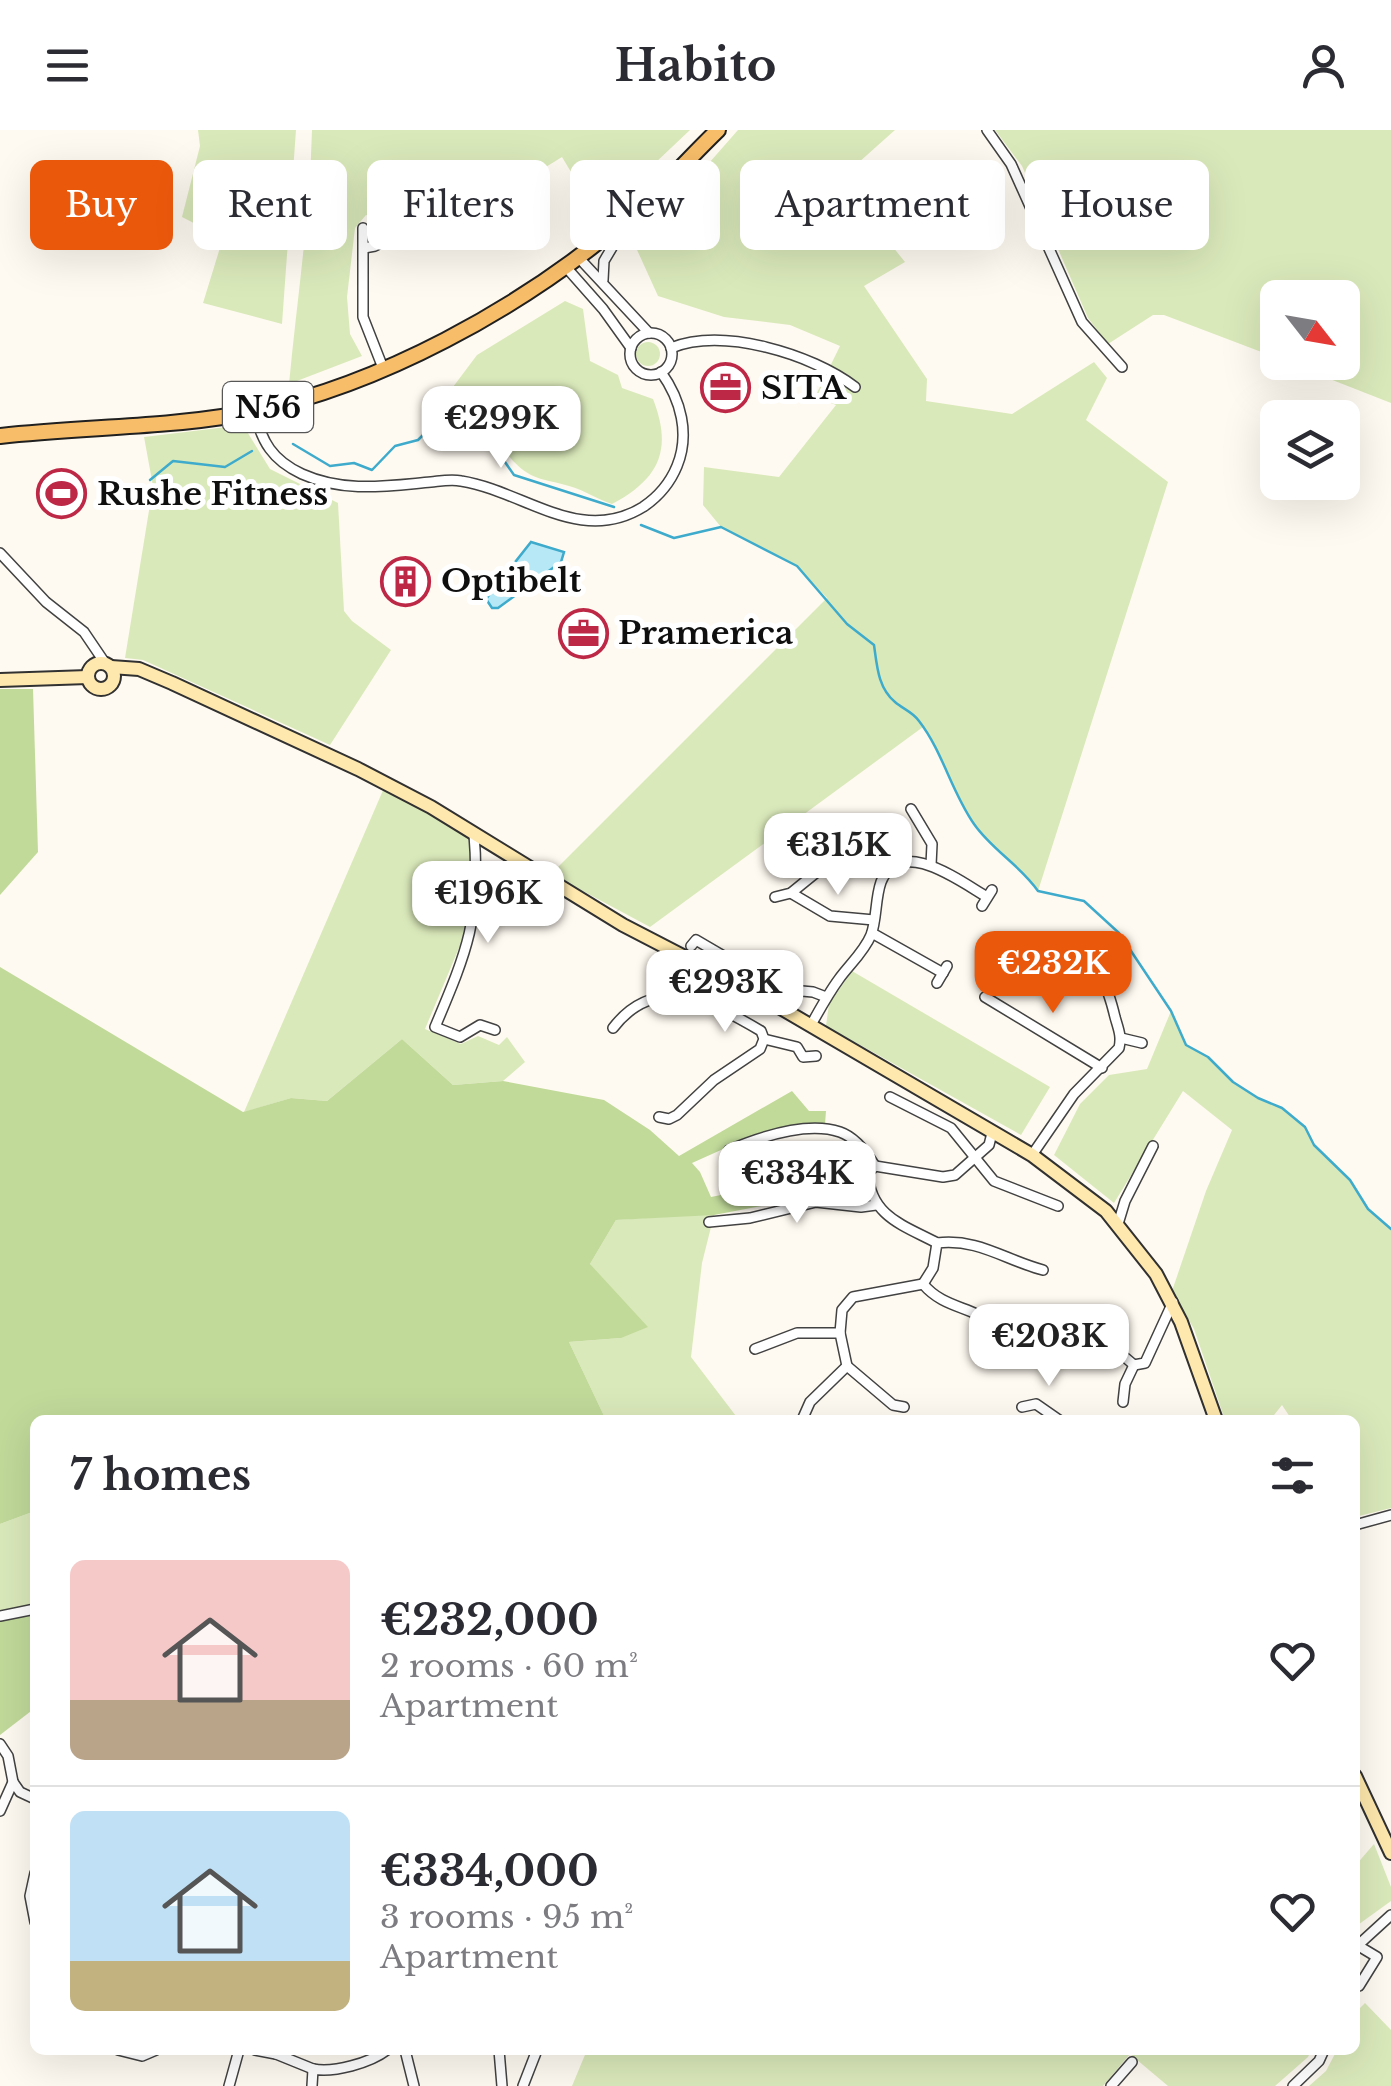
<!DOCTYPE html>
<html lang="en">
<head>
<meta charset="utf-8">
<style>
  body { margin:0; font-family:"Libre Baskerville",serif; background:#f7f7f7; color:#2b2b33; height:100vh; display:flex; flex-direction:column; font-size:38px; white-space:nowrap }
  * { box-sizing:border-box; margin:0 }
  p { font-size:32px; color:#7c7c81 }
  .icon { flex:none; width:55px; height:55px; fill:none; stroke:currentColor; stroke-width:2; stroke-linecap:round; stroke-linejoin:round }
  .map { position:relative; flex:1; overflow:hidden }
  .side { position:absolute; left:30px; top:1285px; width:1330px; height:640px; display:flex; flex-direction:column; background:#fff; border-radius:15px; box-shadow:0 10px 40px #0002 }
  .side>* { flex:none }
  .banner { position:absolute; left:30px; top:30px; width:1332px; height:90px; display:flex; gap:20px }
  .needle { width:65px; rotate:121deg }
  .tools { position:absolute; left:1260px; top:150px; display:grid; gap:20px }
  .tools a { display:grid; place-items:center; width:100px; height:100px; border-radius:15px; background:#fff; box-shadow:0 10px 40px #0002; font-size:50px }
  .price { position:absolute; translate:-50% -85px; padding:0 22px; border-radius:20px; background:#fff; color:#222; font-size:32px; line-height:65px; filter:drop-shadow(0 2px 5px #0008) }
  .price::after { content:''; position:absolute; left:50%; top:60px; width:30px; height:22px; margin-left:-15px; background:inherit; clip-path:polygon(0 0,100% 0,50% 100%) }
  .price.active { background:#ea580c; color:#fff }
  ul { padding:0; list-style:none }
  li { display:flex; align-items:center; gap:30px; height:250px; padding:0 40px }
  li+li { border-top:2px solid #e1e1e2 }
  li span { display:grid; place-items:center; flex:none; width:280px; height:200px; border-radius:15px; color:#555 }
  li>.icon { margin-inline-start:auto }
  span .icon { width:120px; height:120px; fill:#fffc; stroke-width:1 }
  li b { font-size:42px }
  h2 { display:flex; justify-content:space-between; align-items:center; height:120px; padding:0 40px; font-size:42px }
  .tag { padding:0 35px; border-radius:15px; background:#fff; box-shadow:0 10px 40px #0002; font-size:35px; line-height:90px }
  .tag.active { background:#ea580c; color:#fff }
  header { display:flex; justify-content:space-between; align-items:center; height:130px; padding:0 40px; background:#fff; font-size:45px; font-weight:800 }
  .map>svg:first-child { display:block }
</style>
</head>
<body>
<header><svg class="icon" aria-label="menu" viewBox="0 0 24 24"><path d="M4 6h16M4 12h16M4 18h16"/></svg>Habito<svg class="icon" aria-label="person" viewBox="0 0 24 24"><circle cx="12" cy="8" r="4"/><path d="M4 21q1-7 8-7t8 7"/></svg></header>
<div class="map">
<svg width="1391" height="1956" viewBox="0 0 1391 1956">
  <rect width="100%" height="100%" fill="#fffaf1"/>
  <g fill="#dae9ba">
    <path d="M198 0H296L282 194 203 173 223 108 182 87 200 16Z"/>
    <path d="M312 0H690L598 87 562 27 541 40 483 64 474 50 414 76 390 92 366 85 355 98 347 167 350 204 362 226 289 254C297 169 310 85 312 0Z"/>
    <path d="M738 0H895L839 50 905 132 864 156 927 249 926 271 1012 284 1094 232 1107 248 1086 290 1168 352 1038 761C1020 735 992 719 974 693 952 663 943 627 923 597L650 797 551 744 827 468 797 436 721 397 703 375 704 337 779 347 836 275 815 267 840 216 790 195 724 187 658 166 633 111 673 74Z"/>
    <path d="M995 0H1391V273L1289 233 1342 232V168H1278L1277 228 1164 185H1153L1108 214 1088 188 1022 36Z"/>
    <path d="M565 171 583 179 590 231 618 245 622 258 653 269C673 320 659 349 612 374 597 369 584 360 569 356 557 352 543 351 531 345 512 335 502 315 486 301 472 289 452 290 438 277L477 225Z"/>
    <circle cx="648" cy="224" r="12"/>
    <path d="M243 295 270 339 338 373 344 481 352 491 391 520 330 615 143 530 125 528 153 356 144 307Z"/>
    <path d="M384 658 470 709 469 794 425 899 461 914 478 906 499 915 507 907 525 932 503 951 453 955 402 909 327 971 291 968 244 982Z"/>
    <path d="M852 841 1050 957 1021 1005 826 896 829 874Z"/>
    <path d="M1171 881 1186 915 1208 927 1233 953 1258 968 1282 978 1305 997 1314 1015 1350 1050 1368 1079 1391 1099V1378L1355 1387V1290H1292L1282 1275 1270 1290H1225L1194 1199 1172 1161 1206 1061 1232 1000 1183 961 1114 1073 1054 1025 1080 974 1109 945 1147 939Z"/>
    <path d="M690 1085H714L702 1133 691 1227 739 1290H606L569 1212 621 1208 590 1134 616 1090Z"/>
    <path d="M35 1381V1485L0 1491V1394Z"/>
    <path d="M1374 1714 1391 1757V1771L1355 1797V1736Z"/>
    <path d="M1365 1873 1391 1900V1956H1309L1326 1941 1337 1920H1355V1883Z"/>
    <path d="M587 1920H1311L1308 1927 1275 1956H1168L1130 1924 1103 1956H572Z"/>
  </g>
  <g fill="#c1da9a">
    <path d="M0 559H33L38 722 0 765Z"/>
    <path d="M0 837 243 982 291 968 327 971 402 909 453 955 503 951 604 970 650 1000 679 1026 792 961 809 981H826L825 994 761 1002 692 1033 700 1042 711 1067 853 1038 845 1068 814 1066 714 1085 616 1090 590 1134 648 1197 621 1208 569 1212 606 1290H35V1381L0 1394Z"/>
    <path d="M35 1485V1578L0 1605V1491Z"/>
  </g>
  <path fill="#b6e8f6" stroke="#3eabcc" stroke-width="2.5" d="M531 412 564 422 561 432 498 478H492L486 469Z"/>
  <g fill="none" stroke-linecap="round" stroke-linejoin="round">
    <g stroke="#3eabcc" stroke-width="2.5">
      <path d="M293 314 330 336 354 333 372 340 395 316 418 310 440 288 468 305 484 302 514 345 614 377"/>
      <path d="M150 350 173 331 225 337 252 321"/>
      <path d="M641 395 674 408 721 397 797 436 847 494 874 515C877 536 878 558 895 572 903 579 913 582 919 591 943 622 951 661 974 694 992 720 1020 735 1038 761L1084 771 1119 803 1171 881 1186 915 1208 927 1233 952 1258 968 1282 978 1305 997 1314 1015 1350 1050 1368 1079 1391 1099"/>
    </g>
    <defs>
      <g id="street">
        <path d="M987 0 1011 34 1082 192 1122 237"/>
        <path d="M363 98V187L383 238"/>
        <path d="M364 118 375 116 469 69"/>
        <path d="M578 127 649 203"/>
        <path d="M565 136 603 179 631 218"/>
        <path d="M603 150 604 131 626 94"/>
        <circle cx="651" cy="224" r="21"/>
        <path d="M671 218C723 197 812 224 855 257"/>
        <path d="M254 281C262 312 272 330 302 344 344 363 386 356 431 352 441 351 451 349 461 351 524 361 580 416 643 377 658 367 670 353 677 336 690 304 681 270 661 242"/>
        <path d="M0 423 46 472 84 502 105 533"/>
        <path d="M911 679 932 714 931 735"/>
        <path d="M822 695 847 736"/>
        <path d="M474 704C481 789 467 821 435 897L460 907 480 895 495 900"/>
        <path d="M791 763 830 786 874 790"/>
        <path d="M775 767 791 763 839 724"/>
        <path d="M982 776 992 760"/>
        <path d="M872 803 943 843"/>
        <path d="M691 816 696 810 780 859 813 862 826 867"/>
        <path d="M937 853 947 836"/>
        <path d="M985 867 1102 938"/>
        <path d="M723 882 739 856"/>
        <path d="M811 895C820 879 828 864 839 849 849 835 864 822 871 805 877 789 875 769 881 752 900 705 961 752 987 767"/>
        <path d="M613 898C656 842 712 872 761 901L764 909 760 919 714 950 677 985 669 989 659 987"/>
        <path d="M1121 908 1142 913"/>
        <path d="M764 909 797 917 803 927 816 926"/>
        <path d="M890 967 951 998 994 1051 1058 1076"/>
        <path d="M1032 1025 1074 964 1119 918C1122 906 1118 898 1115 887 1107 853 1101 841 1071 824"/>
        <path d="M731 1026 729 1020C760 1007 807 991 840 1002 855 1007 867 1023 875 1036"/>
        <path d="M709 1092 750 1088 816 1072 861 1077 876 1075"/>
        <path d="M1118 1094 1125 1071 1153 1016"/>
        <path d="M937 1113C903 1095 870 1086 868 1043L875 1036 943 1047 955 1045 989 1015 992 1003"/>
        <path d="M923 1154 933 1138 937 1113C978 1108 1005 1130 1043 1140"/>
        <path d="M840 1203 842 1180 853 1167 923 1154C944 1179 972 1176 990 1193"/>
        <path d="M1053 1205C1084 1208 1111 1213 1134 1235L1145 1233 1173 1172"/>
        <path d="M755 1219 797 1203H840L847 1236"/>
        <path d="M1123 1272 1125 1254 1134 1235"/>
        <path d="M1022 1277 1036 1274 1059 1290"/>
        <path d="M802 1290 810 1272 847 1236 893 1275 904 1277"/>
        <path d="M1355 1395 1391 1385"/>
        <path d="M0 1486 35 1479"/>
        <path d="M0 1614 8 1626 13 1652"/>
        <path d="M0 1681 13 1652 20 1662 35 1669"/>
        <path d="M35 1743 30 1766 35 1792"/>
        <path d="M1357 1815 1377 1827 1359 1856"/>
        <path d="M1356 1817 1391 1785"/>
        <path d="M118 1920 142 1926 156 1920"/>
        <path d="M255 1920 276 1924"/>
        <path d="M278 1920 276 1924 313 1939"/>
        <path d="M405 1920 414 1956"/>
        <path d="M499 1920 502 1956"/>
        <path d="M229 1956 239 1920"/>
        <path d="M312 1956 313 1939C334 1943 370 1933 387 1920"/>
        <path d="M523 1956 537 1920"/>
        <path d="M1111 1956 1132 1932"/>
        <path d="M1293 1956 1319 1931 1324 1920"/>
      </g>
      <g id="secondary">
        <circle cx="101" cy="546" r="13"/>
        <path d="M111 537 139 539 172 553 358 639 431 677 623 795 762 867 1032 1025 1106 1081 1156 1144 1181 1192 1216 1290"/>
        <path d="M0 550 88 547"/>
        <path d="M1355 1646 1391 1723"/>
      </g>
      <path id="primary" d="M0 306C78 297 157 298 235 285 375 260 524 177 631 85 662 59 689 28 718 0"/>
    </defs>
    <use href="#street" stroke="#424242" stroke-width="12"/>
    <use href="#secondary" stroke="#313131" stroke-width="16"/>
    <use href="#primary" stroke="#202020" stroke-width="18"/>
    <use href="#street" stroke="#fff" stroke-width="9"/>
    <use href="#secondary" stroke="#fee8ad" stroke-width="12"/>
    <use href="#primary" stroke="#f7bd69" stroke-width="14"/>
  </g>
  <defs>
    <symbol id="office-ring" viewBox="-11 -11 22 22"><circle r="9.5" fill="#fff" stroke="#be2847" stroke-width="1.5"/><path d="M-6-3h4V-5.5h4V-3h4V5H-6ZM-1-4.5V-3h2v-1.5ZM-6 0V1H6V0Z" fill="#be2847"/></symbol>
    <symbol id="stadium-ring" viewBox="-11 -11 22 22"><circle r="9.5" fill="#fff" stroke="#be2847" stroke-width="1.5"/><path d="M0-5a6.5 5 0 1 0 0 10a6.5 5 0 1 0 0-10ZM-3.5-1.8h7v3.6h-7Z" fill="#be2847"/></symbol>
    <symbol id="building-ring" viewBox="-11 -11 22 22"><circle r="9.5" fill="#fff" stroke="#be2847" stroke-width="1.5"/><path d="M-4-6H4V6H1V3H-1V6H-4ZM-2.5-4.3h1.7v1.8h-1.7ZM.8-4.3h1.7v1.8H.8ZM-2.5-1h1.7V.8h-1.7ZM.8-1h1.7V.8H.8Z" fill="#be2847"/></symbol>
  </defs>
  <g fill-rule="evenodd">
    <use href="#office-ring" x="698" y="230" width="55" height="55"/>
    <use href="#stadium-ring" x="34" y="336" width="55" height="55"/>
    <use href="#building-ring" x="378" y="424" width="55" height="55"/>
    <use href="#office-ring" x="556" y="476" width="55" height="55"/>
  </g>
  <g text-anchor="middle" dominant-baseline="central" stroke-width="10" stroke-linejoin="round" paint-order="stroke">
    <rect fill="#fff" stroke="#575757" stroke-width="2.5" x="223" y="252" width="90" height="50" rx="8"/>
    <g font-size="30" font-weight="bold" fill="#0f0f0f">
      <text x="268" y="277">N56</text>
    </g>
    <g font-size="32" font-weight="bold" fill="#0f0f0f" stroke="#fff" text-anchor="start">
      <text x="761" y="258">SITA</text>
      <text x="97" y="364">Rushe Fitness</text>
      <text x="441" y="451">Optibelt</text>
      <text x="618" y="503">Pramerica</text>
    </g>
  </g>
</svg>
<div class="tools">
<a><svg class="needle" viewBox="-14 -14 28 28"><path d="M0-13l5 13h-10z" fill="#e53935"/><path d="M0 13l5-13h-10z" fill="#7c7c81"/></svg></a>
<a><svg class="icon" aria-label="layers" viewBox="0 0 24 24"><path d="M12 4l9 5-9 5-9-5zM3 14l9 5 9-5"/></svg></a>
</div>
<b class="price" style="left:501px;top:341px">€299K</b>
<b class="price" style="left:838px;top:768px">€315K</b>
<b class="price" style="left:488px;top:816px">€196K</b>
<b class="price active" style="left:1053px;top:886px">€232K</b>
<b class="price" style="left:725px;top:905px">€293K</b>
<b class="price" style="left:797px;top:1096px">€334K</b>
<b class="price" style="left:1049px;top:1259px">€203K</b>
<div class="banner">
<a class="tag active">Buy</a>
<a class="tag">Rent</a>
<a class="tag">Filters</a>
<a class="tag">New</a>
<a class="tag">Apartment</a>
<a class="tag">House</a>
</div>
<section class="side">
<h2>7 homes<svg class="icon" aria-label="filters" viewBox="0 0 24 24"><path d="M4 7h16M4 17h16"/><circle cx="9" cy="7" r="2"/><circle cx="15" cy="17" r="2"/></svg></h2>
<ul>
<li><span style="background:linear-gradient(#f6c9c9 70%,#b9a48a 0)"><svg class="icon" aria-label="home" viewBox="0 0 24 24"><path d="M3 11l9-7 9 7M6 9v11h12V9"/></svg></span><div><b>€232,000</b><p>2 rooms · 60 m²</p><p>Apartment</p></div><svg class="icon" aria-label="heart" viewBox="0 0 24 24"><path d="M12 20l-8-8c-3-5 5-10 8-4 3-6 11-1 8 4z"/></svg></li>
<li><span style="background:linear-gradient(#bfe0f5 75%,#c2b280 0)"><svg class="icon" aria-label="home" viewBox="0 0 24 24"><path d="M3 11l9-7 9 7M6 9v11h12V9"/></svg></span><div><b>€334,000</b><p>3 rooms · 95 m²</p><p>Apartment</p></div><svg class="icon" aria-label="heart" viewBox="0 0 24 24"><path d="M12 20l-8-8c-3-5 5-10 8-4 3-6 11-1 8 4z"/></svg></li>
</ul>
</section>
</div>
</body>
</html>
